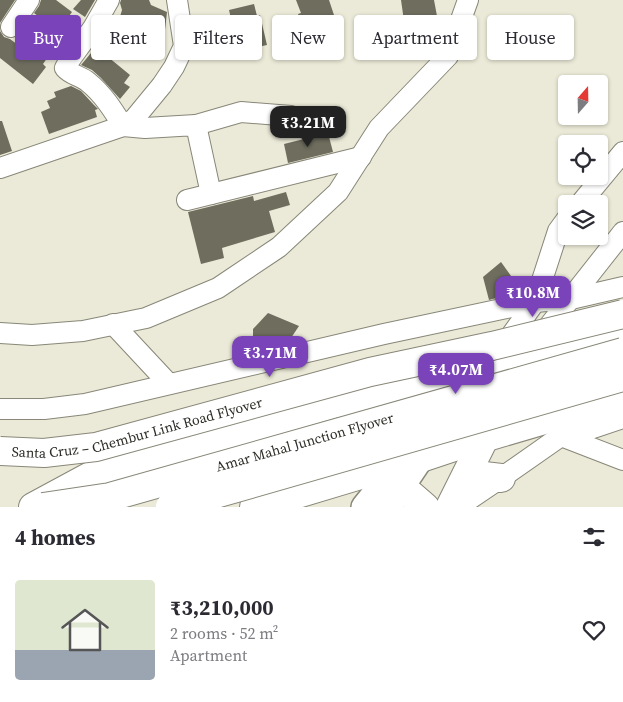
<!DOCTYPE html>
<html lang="en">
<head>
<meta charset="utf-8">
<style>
  body { margin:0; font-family:"Source Serif 4",serif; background:#f7f7f7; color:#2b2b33; height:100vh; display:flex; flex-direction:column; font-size:19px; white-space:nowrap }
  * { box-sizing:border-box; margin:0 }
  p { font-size:16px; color:#7c7c81 }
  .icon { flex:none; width:28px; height:28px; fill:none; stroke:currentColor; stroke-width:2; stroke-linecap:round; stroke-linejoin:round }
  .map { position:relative; height:507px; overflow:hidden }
  .sheet { display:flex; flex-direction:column; background:#fff; flex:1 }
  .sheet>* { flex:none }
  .hud { position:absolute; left:15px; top:15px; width:594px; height:45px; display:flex; gap:10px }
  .needle { width:32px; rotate:20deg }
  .buttons { position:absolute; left:558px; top:75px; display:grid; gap:10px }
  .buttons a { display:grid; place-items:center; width:50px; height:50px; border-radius:5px; background:#fff; box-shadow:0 1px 4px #0004; font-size:25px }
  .price { position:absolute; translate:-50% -42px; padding:0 11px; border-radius:10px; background:#7a43b9; color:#fff; font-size:16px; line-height:32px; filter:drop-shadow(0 1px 2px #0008) }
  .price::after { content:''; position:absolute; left:50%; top:30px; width:15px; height:11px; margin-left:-8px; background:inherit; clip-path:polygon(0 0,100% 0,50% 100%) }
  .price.current { background:#222; color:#fff }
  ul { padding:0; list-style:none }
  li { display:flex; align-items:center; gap:15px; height:125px; padding:0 15px }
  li+li { border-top:1px solid #e1e1e2 }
  li span { display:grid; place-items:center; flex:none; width:140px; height:100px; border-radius:5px; color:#555 }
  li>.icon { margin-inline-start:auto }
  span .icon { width:60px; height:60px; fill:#fffc; stroke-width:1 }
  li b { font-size:21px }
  h2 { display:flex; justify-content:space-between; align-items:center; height:60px; padding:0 15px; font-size:21px }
  .tag { padding:0 18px; border-radius:5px; background:#fff; box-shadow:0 1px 4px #0004; font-size:18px; line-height:45px }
  .tag.current { background:#7a43b9; color:#fff }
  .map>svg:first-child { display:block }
</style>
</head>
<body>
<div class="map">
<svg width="623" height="507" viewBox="0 0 623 507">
  <rect width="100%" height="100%" fill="#ebead8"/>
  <g fill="#6e6d5e">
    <path d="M0 0H15L0 23Z"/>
    <path d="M41 0H56L72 12 64 23 69 27 43 64 46 67 33 84 0 58V31L4 37 10 39 26 51 47 23 34 13 39 6Z"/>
    <path d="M81 0H95L85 17 73 9Z"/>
    <path d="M121 0H149L151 5 167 12 164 39 159 37 146 59 105 31 106 29 118 23 122 10 120 3Z"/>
    <path d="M296 0H329L336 21 304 32 298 14 301 13Z"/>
    <path d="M401 0H434L437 16 404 21Z"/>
    <path d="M254 4 257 16 260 15 267 45 199 60 194 34 203 32V30L232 23 229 10Z"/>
    <path d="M102 52 130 75 124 83 130 87 120 99 101 78 92 70 81 65 91 53 97 58Z"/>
    <path d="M71 86 81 91 94 105 98 109 95 110 97 117 49 134 41 112 50 108 47 101 56 97 54 92Z"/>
    <path d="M0 121H2L12 151 0 155Z"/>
    <path d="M328 133 333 152 288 163 284 144Z"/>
    <path d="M286 192 290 205 269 211 275 232 222 248 224 258 201 264 188 212 253 196 254 201Z"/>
    <path d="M501 262 522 291 489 300 483 277Z"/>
    <path d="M268 313 299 326 287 344 282 346 253 336V329Z"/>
  </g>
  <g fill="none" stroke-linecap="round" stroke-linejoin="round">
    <defs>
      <g id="minor">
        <path d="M109 0 93 28 69 61 65 68C71 75 81 76 88 82 103 94 113 110 123 126L145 128 196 125 211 194"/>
        <path d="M11 27 29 0"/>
        <path d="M196 125 241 112 291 116"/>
        <path d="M0 168 123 126 134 119 162 85 174 67 184 46 177 0"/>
        <path d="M187 200 361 157"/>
        <path d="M580 204 623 152"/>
        <path d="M113 324 169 384"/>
        <path d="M0 333 32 335 83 331 146 318 218 288 279 247 338 192 379 128 448 56 468 0"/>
        <path d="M541 336 623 232"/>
        <path d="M502 348 535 302 558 231 566 220"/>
        <path d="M0 409H44L85 404 384 334 535 302 571 299 623 287"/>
        <path d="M561 436 623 460"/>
        <path d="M458 507 501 478 561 436 590 429 623 418"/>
      </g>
      <g id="major">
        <path d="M364 507 405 456"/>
        <path d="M388 507 421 458 431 448"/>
      </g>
      <g id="highway">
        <path d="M467 474 501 478"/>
        <path d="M402 487 425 507"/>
        <path d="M33 507 96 473 330 405 520 360 623 331"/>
        <path d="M254 507 397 464 421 458 463 444 623 397"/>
        <path d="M450 507 484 439"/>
      </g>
    </defs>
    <use href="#minor" stroke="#888778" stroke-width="22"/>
    <use href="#major" stroke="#888778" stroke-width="28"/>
    <use href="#highway" stroke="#888778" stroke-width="30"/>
    <use href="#minor" stroke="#fff" stroke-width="20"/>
    <use href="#major" stroke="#fff" stroke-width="25"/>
    <use href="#highway" stroke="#fff" stroke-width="28"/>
    <defs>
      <g id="highway-bridge">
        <path id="s1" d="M0 451 44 453 96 447 370 372 492 346 623 314"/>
        <path id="s2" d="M43 507 110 497 623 352"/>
        <path d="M170 507 623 377"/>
      </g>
    </defs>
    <use href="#highway-bridge" stroke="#888778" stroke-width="30" stroke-linecap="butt"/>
    <use href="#highway-bridge" stroke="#fff" stroke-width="28"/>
  </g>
  <g text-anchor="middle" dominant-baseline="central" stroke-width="5" stroke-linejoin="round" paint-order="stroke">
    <g font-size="14" fill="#2d2c26" stroke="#fff">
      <text stroke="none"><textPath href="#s1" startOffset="140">Santa Cruz – Chembur Link Road Flyover</textPath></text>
      <text stroke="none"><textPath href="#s2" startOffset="270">Amar Mahal Junction Flyover</textPath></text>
    </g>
  </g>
</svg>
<div class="buttons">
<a><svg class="needle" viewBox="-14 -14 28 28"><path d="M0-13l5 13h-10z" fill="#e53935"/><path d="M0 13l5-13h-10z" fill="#7c7c81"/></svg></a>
<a><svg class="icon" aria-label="locate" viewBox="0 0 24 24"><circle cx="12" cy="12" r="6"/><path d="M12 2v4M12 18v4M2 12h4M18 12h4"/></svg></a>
<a><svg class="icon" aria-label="layers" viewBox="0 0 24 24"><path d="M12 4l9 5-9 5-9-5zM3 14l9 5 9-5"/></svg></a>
</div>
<b class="price current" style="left:308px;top:148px">₹3.21M</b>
<b class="price" style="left:533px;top:318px">₹10.8M</b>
<b class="price" style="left:270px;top:378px">₹3.71M</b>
<b class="price" style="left:456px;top:395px">₹4.07M</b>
<div class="hud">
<a class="tag current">Buy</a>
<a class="tag">Rent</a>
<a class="tag">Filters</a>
<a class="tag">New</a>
<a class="tag">Apartment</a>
<a class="tag">House</a>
</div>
</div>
<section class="sheet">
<h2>4 homes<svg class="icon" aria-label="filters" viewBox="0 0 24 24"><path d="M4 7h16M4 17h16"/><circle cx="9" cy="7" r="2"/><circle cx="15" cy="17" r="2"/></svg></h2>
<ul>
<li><span style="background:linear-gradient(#dfe7d0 70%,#9aa5b1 0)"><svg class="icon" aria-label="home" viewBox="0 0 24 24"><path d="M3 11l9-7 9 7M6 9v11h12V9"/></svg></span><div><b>₹3,210,000</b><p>2 rooms · 52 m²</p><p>Apartment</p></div><svg class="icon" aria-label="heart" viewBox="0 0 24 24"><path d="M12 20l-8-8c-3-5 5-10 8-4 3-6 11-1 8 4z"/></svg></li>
</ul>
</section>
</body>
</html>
